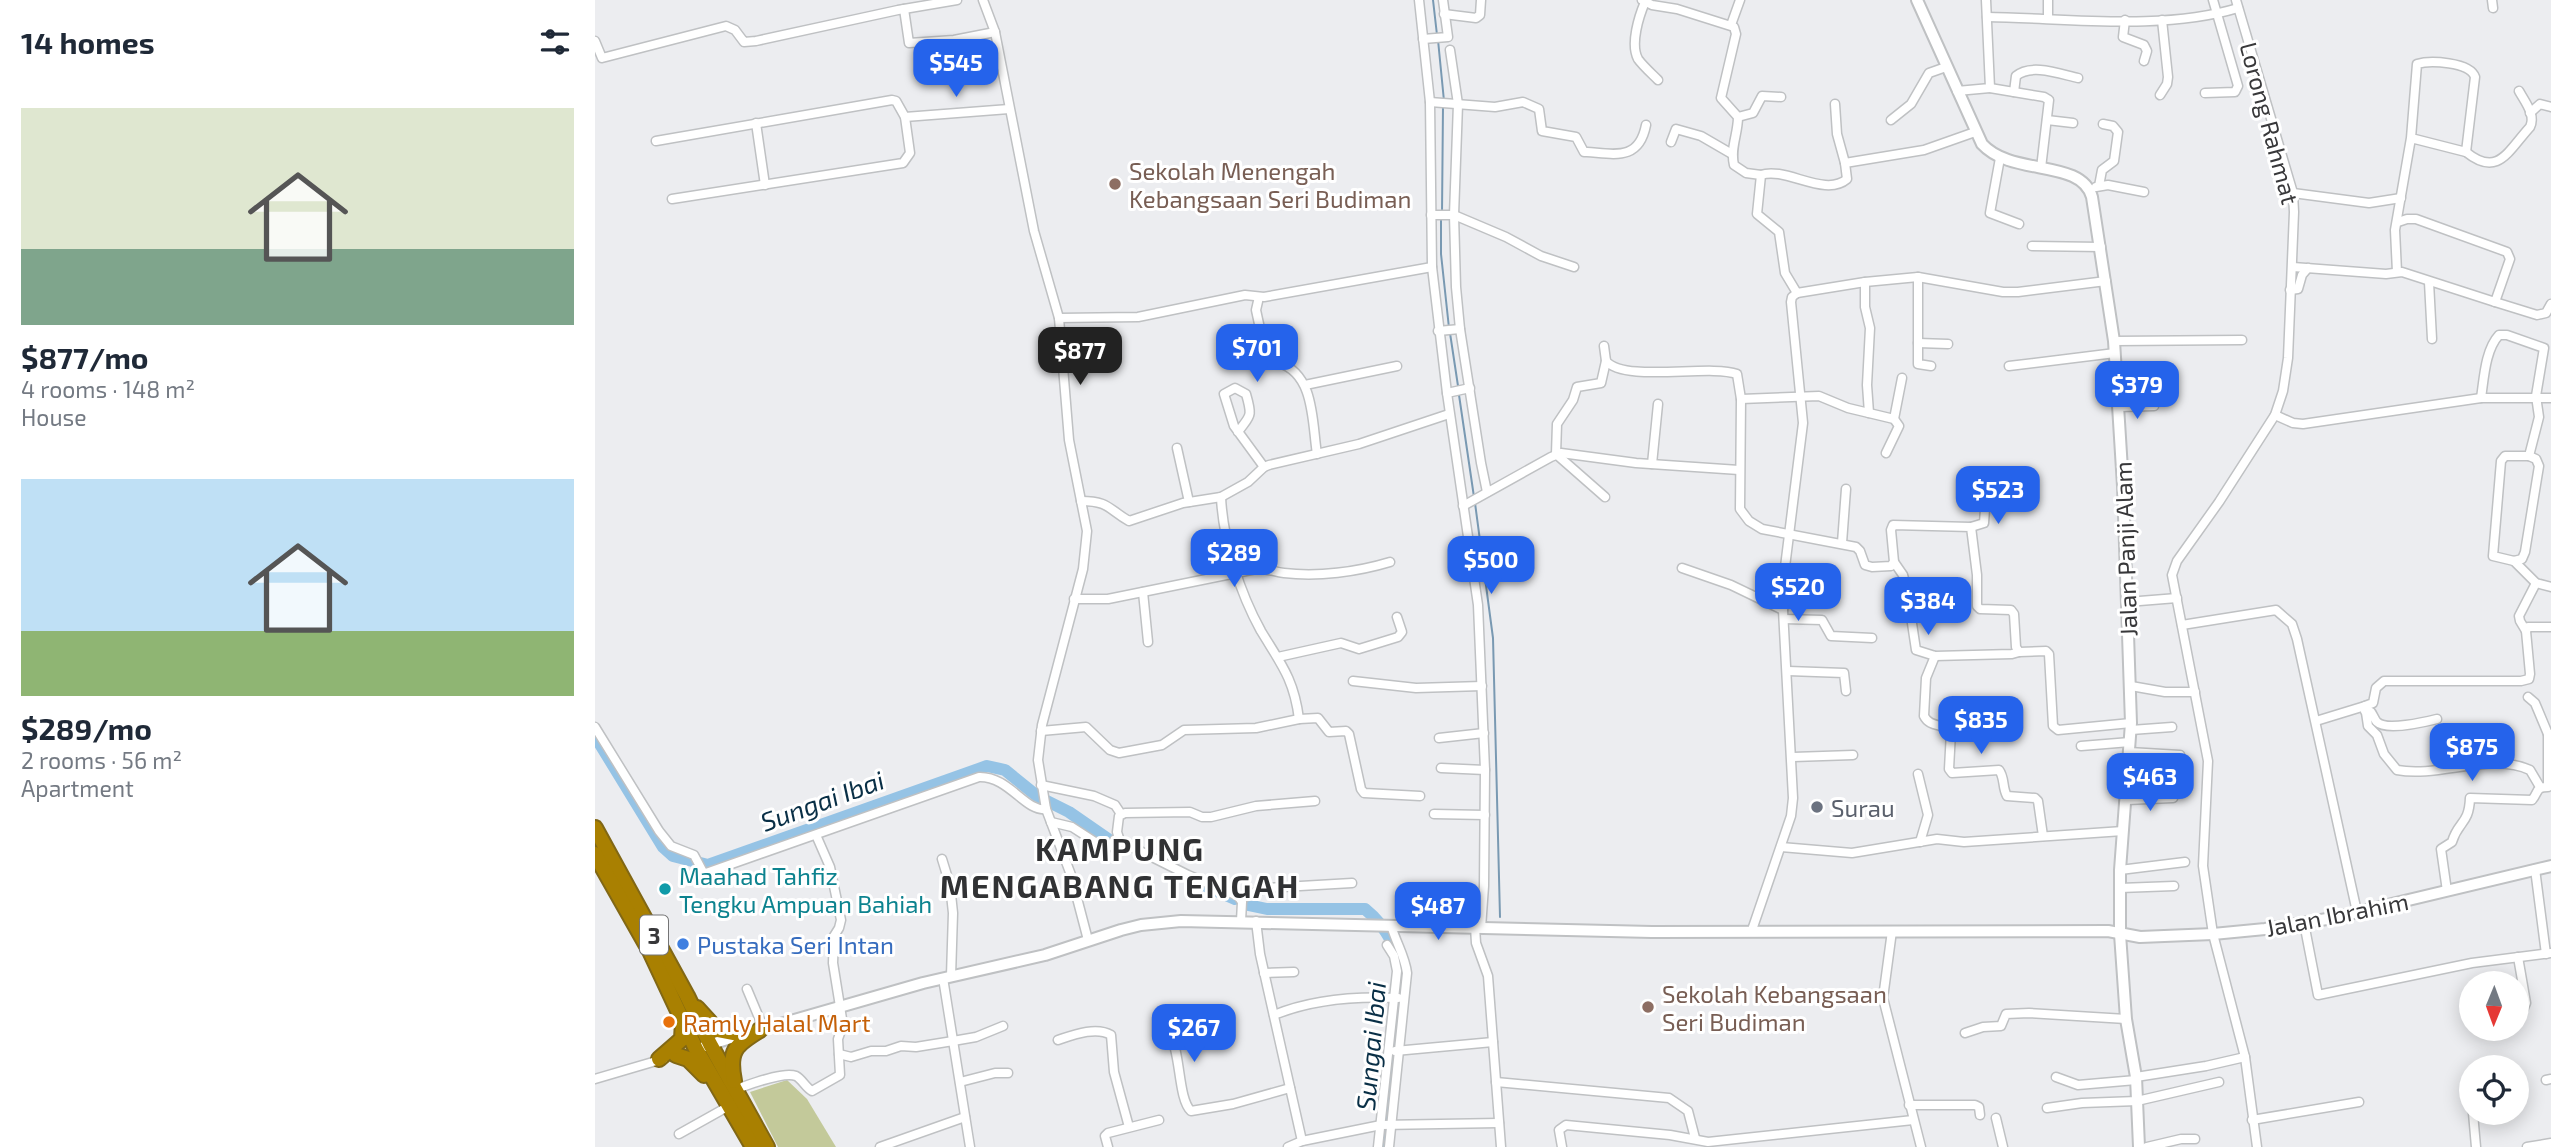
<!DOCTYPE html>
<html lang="en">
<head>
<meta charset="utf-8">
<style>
  body { margin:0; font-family:"Exo 2",sans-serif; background:#f6f6f7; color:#1f2937; height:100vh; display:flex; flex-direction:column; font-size:26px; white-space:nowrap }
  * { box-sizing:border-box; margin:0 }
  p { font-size:23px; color:#747a83 }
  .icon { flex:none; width:38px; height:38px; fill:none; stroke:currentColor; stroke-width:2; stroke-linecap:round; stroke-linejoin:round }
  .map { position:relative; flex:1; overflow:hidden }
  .side { display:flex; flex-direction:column; background:#fff; width:595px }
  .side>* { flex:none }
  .needle { width:46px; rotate:181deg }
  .buttons { position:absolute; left:1864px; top:971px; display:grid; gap:14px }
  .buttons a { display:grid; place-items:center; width:70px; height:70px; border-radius:50%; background:#fff; box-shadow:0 4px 18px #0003; font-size:35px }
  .price { position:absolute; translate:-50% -60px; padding:0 16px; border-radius:14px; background:#2563eb; color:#fff; font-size:23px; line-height:46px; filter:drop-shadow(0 2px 4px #0008) }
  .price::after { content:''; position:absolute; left:50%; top:42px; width:21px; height:16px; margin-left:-10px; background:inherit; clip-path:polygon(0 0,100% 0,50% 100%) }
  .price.selected { background:#222; color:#fff }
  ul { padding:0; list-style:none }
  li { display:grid; align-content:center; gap:14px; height:371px; padding:0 21px }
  li span { display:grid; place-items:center; height:217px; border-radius:0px; color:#555 }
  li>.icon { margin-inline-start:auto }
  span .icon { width:126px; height:126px; fill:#fffc; stroke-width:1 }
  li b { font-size:30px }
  h2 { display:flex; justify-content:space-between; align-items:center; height:84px; padding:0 21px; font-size:30px }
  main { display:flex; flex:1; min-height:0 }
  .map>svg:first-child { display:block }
</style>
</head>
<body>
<main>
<section class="side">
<h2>14 homes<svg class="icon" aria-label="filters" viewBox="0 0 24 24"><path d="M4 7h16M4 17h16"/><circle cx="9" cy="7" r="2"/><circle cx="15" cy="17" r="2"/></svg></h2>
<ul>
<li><span style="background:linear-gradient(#dfe7d0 65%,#7fa58c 0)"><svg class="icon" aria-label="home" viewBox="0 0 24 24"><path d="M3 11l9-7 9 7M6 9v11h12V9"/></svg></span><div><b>$877/mo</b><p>4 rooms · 148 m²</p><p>House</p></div></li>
<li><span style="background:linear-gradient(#bfe0f5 70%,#8fb573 0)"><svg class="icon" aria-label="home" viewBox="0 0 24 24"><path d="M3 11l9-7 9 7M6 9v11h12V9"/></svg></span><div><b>$289/mo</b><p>2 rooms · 56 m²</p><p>Apartment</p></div></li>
</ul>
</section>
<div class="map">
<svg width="1956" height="1147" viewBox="0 0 1956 1147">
  <rect width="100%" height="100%" fill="#ecedf0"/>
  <path fill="#c3c99a" d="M192 1080 212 1099 241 1147H183L155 1092Z"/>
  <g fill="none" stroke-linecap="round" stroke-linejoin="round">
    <g stroke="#7999b2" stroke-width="2">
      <path d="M838 0 842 35"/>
      <path d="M843 40 849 101"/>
      <path d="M847 213 848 106"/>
      <path d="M846 218V254L854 328"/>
      <path d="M855 333 863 386"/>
      <path d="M864 395 879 497"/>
      <path d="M880 503 898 638 905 917"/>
    </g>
    <g stroke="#95c3e5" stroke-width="12">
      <path d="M0 736 68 847 78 856 113 865 392 766 410 770 442 796 474 812 513 839"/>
      <path d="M599 881 640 899"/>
      <path d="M653 905 672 909H770C791 926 807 954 807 981L788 1147"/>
    </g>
    <defs>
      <g id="street">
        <path d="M388 0 400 32 439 231 464 318 474 440 492 531 488 569 447 725 443 760 451 809 476 875 493 940"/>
        <path d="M824 0 835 102 837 267 852 393 883 605 890 770 889 886 886 928"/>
        <path d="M1047 0 1057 5 1082 9 1139 27 1141 34 1126 98 1143 117C1143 134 1135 148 1139 165L1151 173 1166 175"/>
        <path d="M1453 0V18"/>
        <path d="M1641 0 1698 193 1699 212 1693 358 1688 391 1680 415 1624 502 1582 561 1577 575 1613 761 1608 866 1618 934 1650 1057 1662 1147"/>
        <path d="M1897 0 1898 8"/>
        <path d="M1050 2C1044 16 1035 44 1043 59 1048 66 1057 74 1063 80"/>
        <path d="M309 9 314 43 359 40 400 32"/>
        <path d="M849 14 881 18 885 15 886 0"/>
        <path d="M1392 17C1471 18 1567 31 1643 8"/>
        <path d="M1530 20 1528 37 1549 45 1552 51 1549 61"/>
        <path d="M1136 25 1145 0"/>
        <path d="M828 39 853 37 848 0"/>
        <path d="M0 41 7 58 131 26 140 30 149 42 161 41 303 10 362 0"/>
        <path d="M855 50 863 104 859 215 861 287 865 329 886 463 892 492"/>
        <path d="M1395 88 1449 97 1454 100 1446 168"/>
        <path d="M1362 91 1395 88 1391 0"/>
        <path d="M1419 92 1421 76C1436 63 1465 74 1483 78"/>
        <path d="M1610 93 1640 92 1643 86 1618 0"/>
        <path d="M1565 95 1572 84 1573 77 1567 20"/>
        <path d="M835 102 900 107 928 102 944 109 947 131 981 137 989 152H992C1020 154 1044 161 1051 125"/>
        <path d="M1240 104 1242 134 1250 163"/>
        <path d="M1935 113 1945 104 1956 107"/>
        <path d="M310 117 414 109"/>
        <path d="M1143 117 1158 113 1167 96 1186 97"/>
        <path d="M1296 120 1316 104 1334 73 1351 67"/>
        <path d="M1452 120 1478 123"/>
        <path d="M161 123 170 185"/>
        <path d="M61 141 297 100 301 101 310 117 315 153 308 163 77 199"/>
        <path d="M1076 142 1081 129 1106 136 1137 154"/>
        <path d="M1871 152C1903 178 1913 151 1935 127 1941 115 1930 102 1924 91"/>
        <path d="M1405 158 1395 213 1424 224"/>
        <path d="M1504 186 1507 170 1519 161 1523 132 1518 126 1508 124"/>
        <path d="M1501 187 1513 185 1549 192"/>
        <path d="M1698 193 1774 203 1806 198"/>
        <path d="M836 215H859L911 237 946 256 979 267"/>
        <path d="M1437 246 1506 247"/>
        <path d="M1698 267 1791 274 1807 272 1900 302 1915 259 1912 252 1821 219H1812L1803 222"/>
        <path d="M1802 272 1800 230 1816 138 1871 152 1880 77C1875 62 1835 60 1822 64L1816 138"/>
        <path d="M1323 277V364L1336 366"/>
        <path d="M1270 282V307L1275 328 1272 385 1274 413"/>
        <path d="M1834 282 1837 339"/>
        <path d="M1695 290 1703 289 1707 275 1713 268"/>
        <path d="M1202 293 1190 273 1184 232 1162 214 1166 175C1190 166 1230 198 1252 179L1250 163 1329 150 1380 132"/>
        <path d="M1202 293 1270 282 1323 277 1408 292H1423L1511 281"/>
        <path d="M664 297 661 310 669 347"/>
        <path d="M1900 302 1942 315 1951 313 1956 304"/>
        <path d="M464 318 543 317 650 295 669 297 837 267"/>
        <path d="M843 331 865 329"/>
        <path d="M1519 341 1647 340"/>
        <path d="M1323 343 1353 344"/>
        <path d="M1009 346 1011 361C1030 383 1114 364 1142 374L1146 399 1145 509 1154 521 1167 529 1261 547 1265 551 1270 565 1277 567 1296 566 1299 562 1296 530 1298 525 1376 527 1382 575V606L1385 609 1416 610 1419 614 1421 647 1424 652 1451 651 1454 654 1458 726 1463 730 1536 723"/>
        <path d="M684 363C720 374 717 423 722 454"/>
        <path d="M1414 366 1520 353"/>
        <path d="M710 385 802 366"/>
        <path d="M852 393 875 388"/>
        <path d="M1886 398C1889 379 1890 350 1904 335H1912L1949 348 1941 396 1944 417 1934 456H1910L1906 461 1898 556 1919 561 1941 583 1956 587"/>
        <path d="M1146 399 1224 396 1253 408 1299 419 1304 426 1291 453"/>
        <path d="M1524 407 1559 406"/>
        <path d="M1680 415 1698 423 1708 424 1886 398H1956"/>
        <path d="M1299 419 1307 378"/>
        <path d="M643 432C655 415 658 418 651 394L640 388 629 394 639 426 669 467"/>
        <path d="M582 448 594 502"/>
        <path d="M1057 464 1063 404"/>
        <path d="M626 497C628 541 645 593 666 631 686 664 699 679 704 719"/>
        <path d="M1010 497 961 454 962 424 978 400 982 387 1006 383 1011 361"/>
        <path d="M486 501C514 501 513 509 534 521L588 503 626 497 653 482 669 467 674 465 764 444 854 414"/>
        <path d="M868 506 956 457 966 453 1041 463 1144 470"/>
        <path d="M1376 527 1389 523 1391 495"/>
        <path d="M1247 543 1251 489"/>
        <path d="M1919 561 1927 559 1930 552 1944 466 1941 459 1934 456"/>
        <path d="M1299 562 1308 575 1312 590 1321 650 1340 656 1417 654 1424 652"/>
        <path d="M1087 568 1136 585 1188 610"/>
        <path d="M548 592 553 642"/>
        <path d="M479 599H513L661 569C672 568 679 572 689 573 723 577 762 572 795 562"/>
        <path d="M1532 602 1582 598"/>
        <path d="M1189 619 1227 620 1236 636 1277 638"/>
        <path d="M1587 625 1681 610 1697 624 1702 639 1762 912"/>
        <path d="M1931 631 1925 621 1924 616 1941 583"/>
        <path d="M1340 656 1331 678 1329 716C1335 728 1349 723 1356 732L1354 769 1357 773 1404 770C1410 778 1407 787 1412 796L1440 798 1443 801 1448 836"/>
        <path d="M683 657 746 643 764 649 803 637 807 632 802 617"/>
        <path d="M1193 671 1249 673 1251 691"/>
        <path d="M758 681 821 688 887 686"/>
        <path d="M1536 686 1570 692H1600"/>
        <path d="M1933 697 1940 703 1953 734"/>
        <path d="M1770 706 1778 703 1781 688 1789 681H1926L1934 679 1935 674 1931 631 1933 627H1956"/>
        <path d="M1770 711 1776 712C1777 713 1781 722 1782 722 1791 731 1830 722 1842 719"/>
        <path d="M1721 721 1770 706 1773 726 1782 735 1789 754 1802 770C1844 778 1896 752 1935 770L1945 787"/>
        <path d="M0 727 64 831 76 846 99 855 108 872 111 873 384 777C414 776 430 812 451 809"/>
        <path d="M1536 730 1577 727"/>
        <path d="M446 731 491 727 515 750 524 753 567 745 589 730 661 728 704 719 723 718 734 732 751 731 754 734 766 789 769 793 825 796"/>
        <path d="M844 738 889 733"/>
        <path d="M1486 746 1535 742"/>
        <path d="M1534 752 1585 755"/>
        <path d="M1198 757 1258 755"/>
        <path d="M846 768 890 770"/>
        <path d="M1323 774 1333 815 1325 842"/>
        <path d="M446 785 499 796 520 805 526 814"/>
        <path d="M1531 800 1578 798"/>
        <path d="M839 814 890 815"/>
        <path d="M456 822 477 827 511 849 523 837"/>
        <path d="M1186 847 1257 853 1342 839 1369 842 1528 831"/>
        <path d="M347 859 355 885 358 913 356 976"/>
        <path d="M1940 869 1951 954"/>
        <path d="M1525 870 1590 862"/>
        <path d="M1525 888 1579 886"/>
        <path d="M1852 891 1846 849 1857 842C1863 821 1874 825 1875 798L1937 800C1944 792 1940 787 1953 787V734H1956"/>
        <path d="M646 899 670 888 757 883"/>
        <path d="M646 921 647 902 643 896 593 875 525 841 522 832 524 816 530 813 595 812 607 817H616L661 806 720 801"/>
        <path d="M661 921 665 954 707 1141"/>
        <path d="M1709 923 1723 995 1877 963 1956 953"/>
        <path d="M880 927 881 943 893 976 906 1147"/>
        <path d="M1157 930 1196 816 1198 798 1188 610 1190 567 1208 423 1196 302 1197 297 1202 293"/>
        <path d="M1297 931 1288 998 1326 1147"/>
        <path d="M669 973 699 972"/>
        <path d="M348 978 375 1147"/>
        <path d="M152 989 165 1020V1030"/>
        <path d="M1875 1013H1876"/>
        <path d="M1922 1014 1927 1013 1931 1003 1923 957"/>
        <path d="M679 1015C718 999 761 996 803 998"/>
        <path d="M1370 1033 1388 1027 1406 1026 1411 1014 1434 1013 1531 1019"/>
        <path d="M575 1034C586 1054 583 1099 596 1111L638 1104 695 1088"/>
        <path d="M463 1040C478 1035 501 1026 516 1035L519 1072 534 1127"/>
        <path d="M800 1051 898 1042"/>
        <path d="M244 1054 256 1057 276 1051H291L306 1046 321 1047 358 1041 381 1037 408 1026"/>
        <path d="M1461 1077 1483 1085 1541 1080"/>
        <path d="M1541 1077 1611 1066 1650 1057"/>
        <path d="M0 1079 68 1059"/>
        <path d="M1951 1080 1956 1079"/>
        <path d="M365 1082 400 1073H413"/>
        <path d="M901 1082 1074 1098 1093 1111 1100 1138"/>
        <path d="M141 1089C154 1085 188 1071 201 1076 207 1079 211 1088 217 1091L245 1075 243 1039 248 1025 238 963 239 936 244 928 246 920 235 867 221 835"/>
        <path d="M1314 1105H1380L1384 1107 1385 1115"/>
        <path d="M1452 1108 1487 1103 1542 1101 1624 1082"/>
        <path d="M1878 1113 1881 1147"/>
        <path d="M1401 1118 1408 1147"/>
        <path d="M1657 1120 1764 1102"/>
        <path d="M84 1134 134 1106"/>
        <path d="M285 1147 370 1117"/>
        <path d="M513 1147 510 1136 513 1133 564 1120"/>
        <path d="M693 1147 707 1141 786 1125 904 1123"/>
        <path d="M783 1147 802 971 799 956 792 945"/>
        <path d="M794 1147 812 973C810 956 801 943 796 925"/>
        <path d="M967 1147 964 1130 971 1125 1075 1135 1113 1142 1318 1120"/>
        <path d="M1552 1147 1586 1139H1600"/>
        <path d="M1932 1147 1956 1143"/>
      </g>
      <g id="secondary">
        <path d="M1322 0 1387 144C1417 177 1486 158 1497 197L1519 341 1528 486 1536 723 1525 870V934L1531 1019 1541 1077 1544 1147"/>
        <path d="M161 1031 328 983 450 955 526 930 546 925 586 921 1057 932 1513 931 1545 937 1618 934 1670 929 1738 918 1956 866"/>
        <path d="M110 1046 145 1035"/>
      </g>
      <g id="highway">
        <path d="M0 828 92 996 115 1044 172 1147"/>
        <path d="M0 854 55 951 101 1049 158 1147"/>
        <path d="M102 1008 122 1030 148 1035"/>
        <path d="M81 1055 93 1059 109 1075"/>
        <path d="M64 1059 87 1039 88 1022"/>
        <path d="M139 1081C133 1051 140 1045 165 1030"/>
      </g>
    </defs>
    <use href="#street" stroke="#bfc1c3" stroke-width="11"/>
    <use href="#secondary" stroke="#bfc1c3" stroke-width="14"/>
    <use href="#highway" stroke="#816715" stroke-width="18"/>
    <use href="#street" stroke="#fff" stroke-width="8"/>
    <use href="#secondary" stroke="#fff" stroke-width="10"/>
    <use href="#highway" stroke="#a98001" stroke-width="14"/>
  </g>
  <g fill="#8d6e63" stroke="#fff" stroke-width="2.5">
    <circle cx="520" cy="184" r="7"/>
    <circle cx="1053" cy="1007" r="7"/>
  </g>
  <circle fill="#6b7280" stroke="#fff" stroke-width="2.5" cx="1222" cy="807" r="7"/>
  <circle fill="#0f9aa8" stroke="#fff" stroke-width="2.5" cx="70" cy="889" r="7"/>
  <circle fill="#3f7fe0" stroke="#fff" stroke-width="2.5" cx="88" cy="944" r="7"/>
  <circle fill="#e8710a" stroke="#fff" stroke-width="2.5" cx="74" cy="1022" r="7"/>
  <g text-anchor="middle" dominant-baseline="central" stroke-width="6" stroke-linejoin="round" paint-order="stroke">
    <rect fill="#fff" stroke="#747475" stroke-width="2" x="45" y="915.5" width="28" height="39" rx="5"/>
    <g font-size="23" font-weight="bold" fill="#38383a">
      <text x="59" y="935">3</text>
    </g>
    <g font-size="24" fill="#38383a" stroke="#fff">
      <text transform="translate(1675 123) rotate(75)">Lorong Rahmat</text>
      <text transform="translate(1530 549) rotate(-92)">Jalan Panji Alam</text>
      <text transform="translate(1742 914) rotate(-11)">Jalan Ibrahim</text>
    </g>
    <g font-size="24" fill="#785e54" stroke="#fff" text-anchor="start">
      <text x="534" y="170">Sekolah Menengah<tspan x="534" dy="28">Kebangsaan Seri Budiman</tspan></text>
      <text x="1067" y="993">Sekolah Kebangsaan<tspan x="1067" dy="28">Seri Budiman</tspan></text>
    </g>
    <g font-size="24" fill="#5b616d" stroke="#fff" text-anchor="start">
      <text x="1236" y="807">Surau</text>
    </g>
    <g font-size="24" fill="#0d838f" stroke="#fff" text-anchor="start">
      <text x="84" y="875">Maahad Tahfiz<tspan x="84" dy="28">Tengku Ampuan Bahiah</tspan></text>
    </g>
    <g font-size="24" fill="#366cbe" stroke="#fff" text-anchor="start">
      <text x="102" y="944">Pustaka Seri Intan</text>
    </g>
    <g font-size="24" fill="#c56008" stroke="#fff" text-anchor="start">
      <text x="88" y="1022">Ramly Halal Mart</text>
    </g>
    <g font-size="26" font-style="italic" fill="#092f46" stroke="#fff">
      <text transform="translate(227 800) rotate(-20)">Sungai Ibai</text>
      <text transform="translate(775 1046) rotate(-85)">Sungai Ibai</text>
    </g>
    <g font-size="32" font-weight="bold" letter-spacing="2" fill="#313234" stroke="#fff">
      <text x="525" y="848">KAMPUNG<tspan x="525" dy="37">MENGABANG TENGAH</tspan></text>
    </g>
  </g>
</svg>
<div class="buttons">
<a><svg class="needle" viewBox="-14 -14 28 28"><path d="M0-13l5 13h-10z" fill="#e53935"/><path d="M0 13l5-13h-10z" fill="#747a83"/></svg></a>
<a><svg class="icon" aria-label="locate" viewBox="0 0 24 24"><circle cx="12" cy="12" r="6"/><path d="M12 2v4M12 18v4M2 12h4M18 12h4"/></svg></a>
</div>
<b class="price" style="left:361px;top:99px">$545</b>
<b class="price" style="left:662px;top:384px">$701</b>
<b class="price selected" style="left:485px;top:387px">$877</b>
<b class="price" style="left:1542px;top:421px">$379</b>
<b class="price" style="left:1403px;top:526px">$523</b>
<b class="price" style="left:639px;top:589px">$289</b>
<b class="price" style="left:896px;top:596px">$500</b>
<b class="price" style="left:1203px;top:623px">$520</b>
<b class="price" style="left:1333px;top:637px">$384</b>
<b class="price" style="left:1386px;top:756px">$835</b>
<b class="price" style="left:1877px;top:783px">$875</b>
<b class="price" style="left:1555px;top:813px">$463</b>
<b class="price" style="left:843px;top:942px">$487</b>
<b class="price" style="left:599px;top:1064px">$267</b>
</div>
</main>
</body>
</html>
